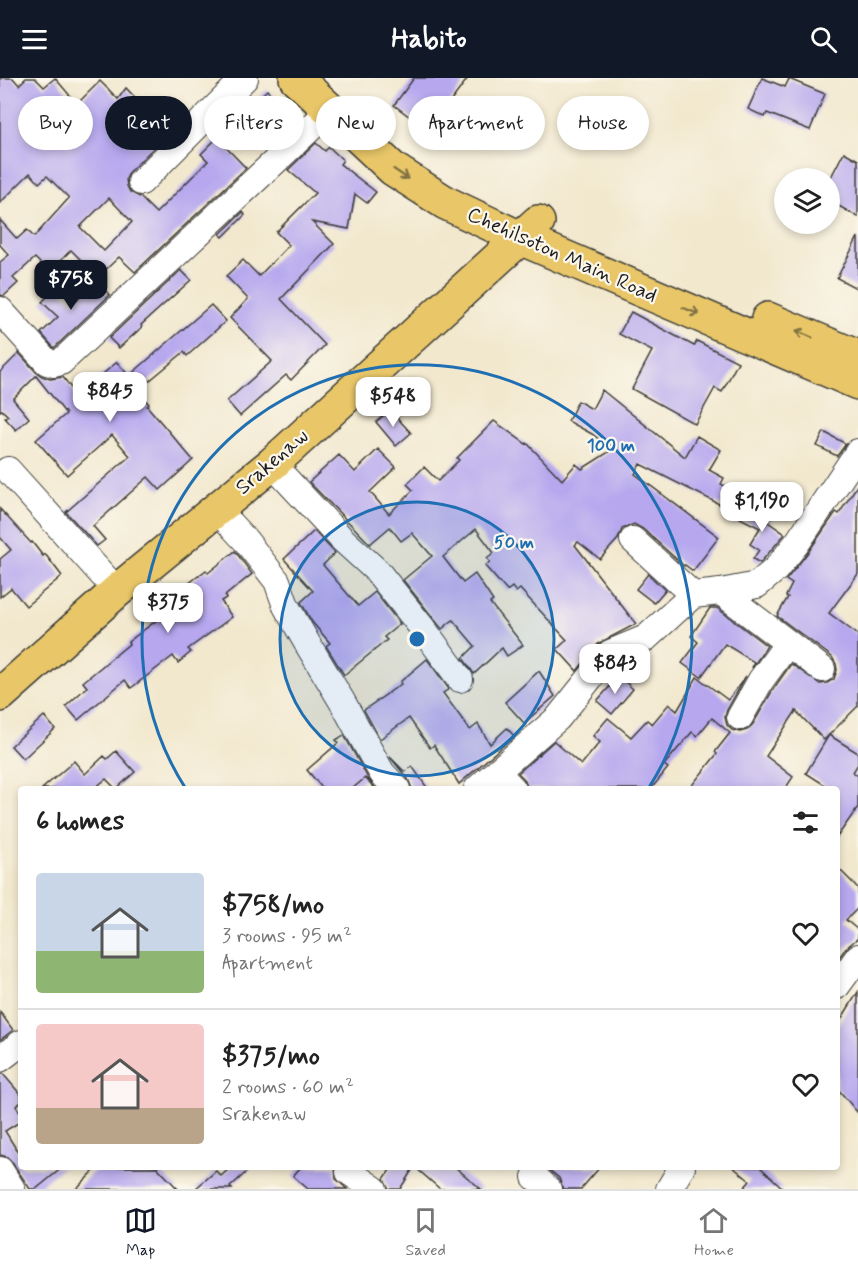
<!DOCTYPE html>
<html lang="en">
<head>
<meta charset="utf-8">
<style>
  body { margin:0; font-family:Mynerve,sans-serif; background:#f6f6f6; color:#222; height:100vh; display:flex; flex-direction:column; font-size:22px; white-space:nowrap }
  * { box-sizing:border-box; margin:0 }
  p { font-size:20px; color:#767676 }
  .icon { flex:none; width:33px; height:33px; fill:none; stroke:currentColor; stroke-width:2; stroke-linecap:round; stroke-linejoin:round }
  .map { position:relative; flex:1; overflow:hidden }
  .panel { position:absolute; left:18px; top:708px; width:822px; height:384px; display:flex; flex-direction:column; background:#fff; border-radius:6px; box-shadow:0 3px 9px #0003 }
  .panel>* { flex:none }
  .hud { position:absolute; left:18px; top:18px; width:822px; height:54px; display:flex; gap:12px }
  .tools { position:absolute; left:774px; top:90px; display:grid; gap:12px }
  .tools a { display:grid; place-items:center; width:66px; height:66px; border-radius:50%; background:#fff; box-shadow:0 3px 9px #0003; font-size:30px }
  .price { position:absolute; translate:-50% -51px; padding:0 14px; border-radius:12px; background:#fff; color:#222; font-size:20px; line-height:39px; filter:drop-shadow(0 2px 3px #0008) }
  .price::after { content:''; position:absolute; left:50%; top:36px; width:18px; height:14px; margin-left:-9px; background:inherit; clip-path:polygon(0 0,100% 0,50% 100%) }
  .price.selected { background:#111827; color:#fff }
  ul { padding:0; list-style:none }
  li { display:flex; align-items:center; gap:18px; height:150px; padding:0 18px }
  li+li { border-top:2px solid #e0e0e0 }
  li span { display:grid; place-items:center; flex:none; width:168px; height:120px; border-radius:6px; color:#555 }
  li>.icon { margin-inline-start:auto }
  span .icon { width:72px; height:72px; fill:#fffc; stroke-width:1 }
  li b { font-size:26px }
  h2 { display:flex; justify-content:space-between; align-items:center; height:72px; padding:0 18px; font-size:26px }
  .pill { padding:0 21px; border-radius:27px; background:#fff; box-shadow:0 3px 9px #0003; font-size:21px; line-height:54px }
  .pill.selected { background:#111827; color:#fff }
  header { display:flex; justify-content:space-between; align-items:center; height:78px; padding:0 18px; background:#111827; color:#fff; font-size:27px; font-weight:700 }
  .menu { display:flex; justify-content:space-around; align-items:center; height:84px; border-top:2px solid #e0e0e0; background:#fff; font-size:16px; color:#767676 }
  .menu a { display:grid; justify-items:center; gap:3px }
  .menu .selected { color:#111827 }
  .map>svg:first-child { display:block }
</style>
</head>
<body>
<header><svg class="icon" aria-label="menu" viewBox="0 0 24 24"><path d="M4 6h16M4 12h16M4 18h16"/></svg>Habito<svg class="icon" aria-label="search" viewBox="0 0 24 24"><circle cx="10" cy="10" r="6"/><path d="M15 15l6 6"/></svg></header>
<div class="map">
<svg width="858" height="1111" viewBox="0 0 858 1111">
  <rect width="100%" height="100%" fill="#fbf7ec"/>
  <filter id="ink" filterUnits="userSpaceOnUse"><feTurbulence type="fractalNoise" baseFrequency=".0167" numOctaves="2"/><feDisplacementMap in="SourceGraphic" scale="12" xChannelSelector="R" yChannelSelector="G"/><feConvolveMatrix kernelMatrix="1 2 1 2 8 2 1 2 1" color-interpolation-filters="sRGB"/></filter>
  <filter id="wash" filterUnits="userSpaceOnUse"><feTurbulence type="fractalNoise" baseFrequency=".008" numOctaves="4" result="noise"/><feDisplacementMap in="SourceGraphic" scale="24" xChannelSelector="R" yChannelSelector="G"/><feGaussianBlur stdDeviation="1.35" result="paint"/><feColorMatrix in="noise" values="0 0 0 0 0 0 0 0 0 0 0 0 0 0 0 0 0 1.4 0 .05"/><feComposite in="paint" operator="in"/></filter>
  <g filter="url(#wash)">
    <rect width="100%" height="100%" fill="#f2e8ce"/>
    <g id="blocks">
      <g fill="#b6a7ee" fill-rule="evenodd">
        <path d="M0 0H13L19 7 26 0H35L44 9 55 0 77 26 100 3 118 21 126 10 169 55 130 93 126 101 127 108 130 114 140 119 156 135 208 83 201 76 217 60 246 90 135 194 119 179 98 199 71 172 49 194 35 180 13 200 18 205 4 218 0 217V184L9 177 0 167V142L17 161 27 152 34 159 69 120 47 98 39 105 30 95 0 125ZM109 120 132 144 104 173 80 149Z"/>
        <path d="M414 0H468L429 53 394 27Z"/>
        <path d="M762 0 785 9 789 1 825 16 810 52 767 35 765 39 748 31Z"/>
        <path d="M267 12 297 43 278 60 248 30Z"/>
        <path d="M316 65 325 73 329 69 343 82 340 86 376 114 367 125 355 116 349 151 312 144 334 166 281 221 325 267 291 302 286 297 240 338 227 323 272 283 230 240 248 221 226 198 243 182 259 198 289 167 276 154 315 115 288 92Z"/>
        <path d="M844 74 858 82V139L830 123V101Z"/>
        <path d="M243 134 245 137 223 159 220 156Z"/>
        <path d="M858 159V211L837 200Z"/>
        <path d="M181 192 191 202 141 247 142 249 119 270 109 260Z"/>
        <path d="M95 203 110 217 54 270 41 255 58 239 42 224 58 208 74 225Z"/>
        <path d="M211 227 226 243 187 278 184 274 137 313 149 326 147 328 193 382 160 412 148 399 93 448 105 462 97 468 66 434 130 378 112 357 67 397 36 362 66 336 36 298 13 321 29 340 16 352 5 340 8 338 2 332 0 333V294L19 275 36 294 42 298 50 301 63 299 77 318 117 284 129 298Z"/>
        <path d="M631 234 694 268 697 263 738 284 722 314 715 310 695 346 632 311 652 273 619 256Z"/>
        <path d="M602 312 685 379 697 358 721 372 709 392 724 400 721 406 732 412 723 428 640 386 635 396 719 459 693 493 685 487 684 488 643 451 634 446 622 451 618 461 600 481 578 464 575 467 636 546 599 565 577 593 557 571 567 562 520 511 516 514 512 509 507 513 485 488 490 484 487 481 494 475 476 451 443 479 463 505 475 496 493 523 490 525 523 567 507 578 502 570 474 596 463 580 475 568 453 542 442 551 403 502 432 478 412 455 401 463 390 449 370 466 309 404 339 377 355 394 378 371 396 389 370 414 389 436 413 412 407 406 424 389 438 403 459 382 457 380 494 343 526 366 527 365 562 402 576 386 582 391 612 372 592 356 568 343 578 323 592 331Z"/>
        <path d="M390 332 411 355 396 368 376 344Z"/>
        <path d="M824 354 846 366 837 378 817 368Z"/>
        <path d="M858 406V496L829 535 858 557V628L824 662 796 633 766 678 793 699 785 711H689L717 676 715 674 730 655 712 640 697 658 692 654 664 687 668 690 651 711H528L524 701 518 695 554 663 581 687 600 664 593 658 608 640 631 659 647 642 652 646 669 626 677 633 697 599 728 622 746 598 727 632 725 639 727 647 732 652 740 654 747 652 753 646 774 610 791 586 820 606 827 605 834 601 837 592 836 586 832 579 777 538 788 519 786 518 792 506 786 502 809 473 836 434 839 436Z"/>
        <path d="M746 427 770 440 768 444 785 456 760 485 753 481 759 472 750 466 760 450 740 440Z"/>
        <path d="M0 431 31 465 32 464 43 478 45 476 62 498 26 528 11 510 0 519V481L11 472 0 459Z"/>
        <path d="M314 453 335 475 323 487 358 528 375 514 400 546 384 559 387 562 344 597 326 568 330 565 312 544 301 524 313 513 284 481Z"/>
        <path d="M235 473 252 496 225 518 226 520 221 523 232 539 188 571 191 574 178 585 173 578 131 610 125 602 78 642 66 628 87 609 83 604 129 566 128 564 174 529 170 523 189 508 188 506 206 492 208 495Z"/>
        <path d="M648 496 665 512 654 525 636 511Z"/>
        <path d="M710 530H717L767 568 752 590 754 584 725 566 701 599 682 585 698 564 691 558Z"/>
        <path d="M427 581 449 611 443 615 470 652 478 646 490 666 507 650 514 658 459 706 434 667 430 670 409 640 380 661 364 632 401 606 400 604Z"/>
        <path d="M539 593 555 618 524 645 505 624Z"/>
        <path d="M619 598 633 611 612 636 597 623Z"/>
        <path d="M44 638 55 651 23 681 11 668Z"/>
        <path d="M344 657 369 702 376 711 365 700 352 711H323L307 692 338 665 336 662Z"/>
        <path d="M829 657 858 675V686L853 694 858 698V729L837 759V711H831L806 695Z"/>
        <path d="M116 673 135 694 116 711 106 701 96 709 98 711H42L74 683 85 696 104 678 107 681Z"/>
        <path d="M390 679 405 694 412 688 428 711H412L408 701Z"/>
        <path d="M837 789 858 810V830L846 842 858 852V860L846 870 837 882Z"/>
        <path d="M858 914V1035L837 1010V948Z"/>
        <path d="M0 934 13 952 0 962Z"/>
        <path d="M0 996H3L21 1017V1024L16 1028 21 1036V1043L5 1053 21 1079V1089H63L36 1111H30L12 1084 7 1079 0 1077Z"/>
        <path d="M98 1089H157L178 1111H76Z"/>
        <path d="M231 1089H252L230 1109 232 1111H195L216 1093 221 1098Z"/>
        <path d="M301 1089H335L336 1101 347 1111H308L293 1098Z"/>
        <path d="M392 1089H414L400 1111H389L384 1101Z"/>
        <path d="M415 1089H455L481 1111H440Z"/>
        <path d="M546 1089H600L581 1111H563L559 1100Z"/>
        <path d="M733 1089H760L784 1111H743L750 1103Z"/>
      </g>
    </g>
  </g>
  <g filter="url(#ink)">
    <use href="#blocks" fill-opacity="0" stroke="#3c3b37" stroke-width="1.5"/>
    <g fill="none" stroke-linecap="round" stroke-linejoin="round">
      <defs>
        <g id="minor">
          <path d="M141 104 245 0"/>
          <path d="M0 232 47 284 54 286 61 284 331 31"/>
          <path d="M272 386 343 462 377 493 424 552 460 601"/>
          <path d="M8 392 117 513"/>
          <path d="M217 432 246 463 277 503 286 528 307 565 343 625 382 695 397 711"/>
          <path d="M633 462 693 517"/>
          <path d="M721 514 822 591"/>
          <path d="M740 639 761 602 788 565"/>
          <path d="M497 694 513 711"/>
          <path d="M477 711 558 640 610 575 646 560 693 517 721 514 757 507 776 491 797 465 858 374"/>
          <path d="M837 908 858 879"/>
          <path d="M0 981 21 965"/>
          <path d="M0 1092 12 1111"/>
          <path d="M349 1094 374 1111"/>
          <path d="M535 1099 548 1111"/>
          <path d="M669 1111 682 1089"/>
        </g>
        <g id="major">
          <path d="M296 0 393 91 446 125 520 160 858 305"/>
          <path d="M768 241 858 279"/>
          <path d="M0 617 117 513 272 386 538 144"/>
        </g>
      </defs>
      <use href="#minor" stroke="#3c3b37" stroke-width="28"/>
      <use href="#major" stroke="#3c3b37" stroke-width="36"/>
      <use href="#minor" stroke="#fff" stroke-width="26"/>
      <use href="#major" stroke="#e9c769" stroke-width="33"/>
    </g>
    <defs><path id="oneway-shaft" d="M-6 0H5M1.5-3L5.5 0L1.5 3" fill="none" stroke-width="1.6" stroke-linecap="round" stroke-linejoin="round" transform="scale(1.5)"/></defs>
    <g stroke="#827242">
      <use href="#oneway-shaft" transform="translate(401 96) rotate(34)"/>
      <use href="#oneway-shaft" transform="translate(691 233) rotate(23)"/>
      <use href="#oneway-shaft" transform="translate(804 256) rotate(-157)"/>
    </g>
  </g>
  <circle cx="417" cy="561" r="137" fill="#1f6fb2" fill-opacity=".12"/>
  <g fill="none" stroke="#1f6fb2" stroke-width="3">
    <circle cx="417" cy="561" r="137"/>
    <path d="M186 711A275 275 0 1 1 648 711"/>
  </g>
  <g text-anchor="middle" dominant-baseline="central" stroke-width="4.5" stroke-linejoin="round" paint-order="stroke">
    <g font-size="21" fill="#1c1c1c" stroke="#fbf7ec">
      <text transform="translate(562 177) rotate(24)">Chehilsoton Main Road</text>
      <text transform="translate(272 384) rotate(-41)">Srakenaw</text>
    </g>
  </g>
  <circle cx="417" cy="561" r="9" fill="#1f6fb2" stroke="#fbf7ec" stroke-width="3"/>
  <g font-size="18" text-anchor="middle" font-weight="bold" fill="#1f6fb2" stroke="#fbf7ec" stroke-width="4.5" stroke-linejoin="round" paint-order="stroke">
    <text x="611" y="373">100 m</text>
    <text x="514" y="470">50 m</text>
  </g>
</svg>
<div class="tools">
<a><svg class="icon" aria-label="layers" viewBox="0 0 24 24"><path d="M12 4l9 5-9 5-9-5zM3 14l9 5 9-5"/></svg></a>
</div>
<b class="price selected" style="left:71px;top:233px">$758</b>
<b class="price" style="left:110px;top:345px">$845</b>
<b class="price" style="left:393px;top:350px">$548</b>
<b class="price" style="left:762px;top:455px">$1,190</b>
<b class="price" style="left:168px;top:556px">$375</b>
<b class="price" style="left:615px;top:617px">$843</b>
<div class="hud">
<a class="pill">Buy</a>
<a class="pill selected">Rent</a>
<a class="pill">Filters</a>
<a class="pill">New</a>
<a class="pill">Apartment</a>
<a class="pill">House</a>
</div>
<section class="panel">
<h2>6 homes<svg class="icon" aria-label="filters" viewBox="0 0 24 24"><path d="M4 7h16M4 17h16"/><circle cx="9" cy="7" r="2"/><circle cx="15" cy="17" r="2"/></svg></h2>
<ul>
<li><span style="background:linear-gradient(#c9d6e8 65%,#8fb573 0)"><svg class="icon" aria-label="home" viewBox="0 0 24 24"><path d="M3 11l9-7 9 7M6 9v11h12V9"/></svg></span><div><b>$758/mo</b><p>3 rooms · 95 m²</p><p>Apartment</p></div><svg class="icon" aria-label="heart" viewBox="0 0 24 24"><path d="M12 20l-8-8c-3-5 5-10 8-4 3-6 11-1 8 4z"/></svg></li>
<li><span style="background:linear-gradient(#f6c9c9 70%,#b9a48a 0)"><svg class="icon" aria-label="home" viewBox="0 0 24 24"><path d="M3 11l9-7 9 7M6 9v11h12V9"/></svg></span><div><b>$375/mo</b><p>2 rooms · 60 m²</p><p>Srakenaw</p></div><svg class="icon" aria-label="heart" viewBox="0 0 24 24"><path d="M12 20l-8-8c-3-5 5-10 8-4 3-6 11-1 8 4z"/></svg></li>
</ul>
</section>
</div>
<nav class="menu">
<a class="selected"><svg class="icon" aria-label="map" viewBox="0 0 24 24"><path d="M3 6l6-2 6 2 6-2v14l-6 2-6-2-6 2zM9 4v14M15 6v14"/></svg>Map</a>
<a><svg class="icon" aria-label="saved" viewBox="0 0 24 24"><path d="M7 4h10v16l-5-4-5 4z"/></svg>Saved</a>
<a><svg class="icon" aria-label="home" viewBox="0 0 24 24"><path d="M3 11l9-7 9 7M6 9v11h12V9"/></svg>Home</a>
</nav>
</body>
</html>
